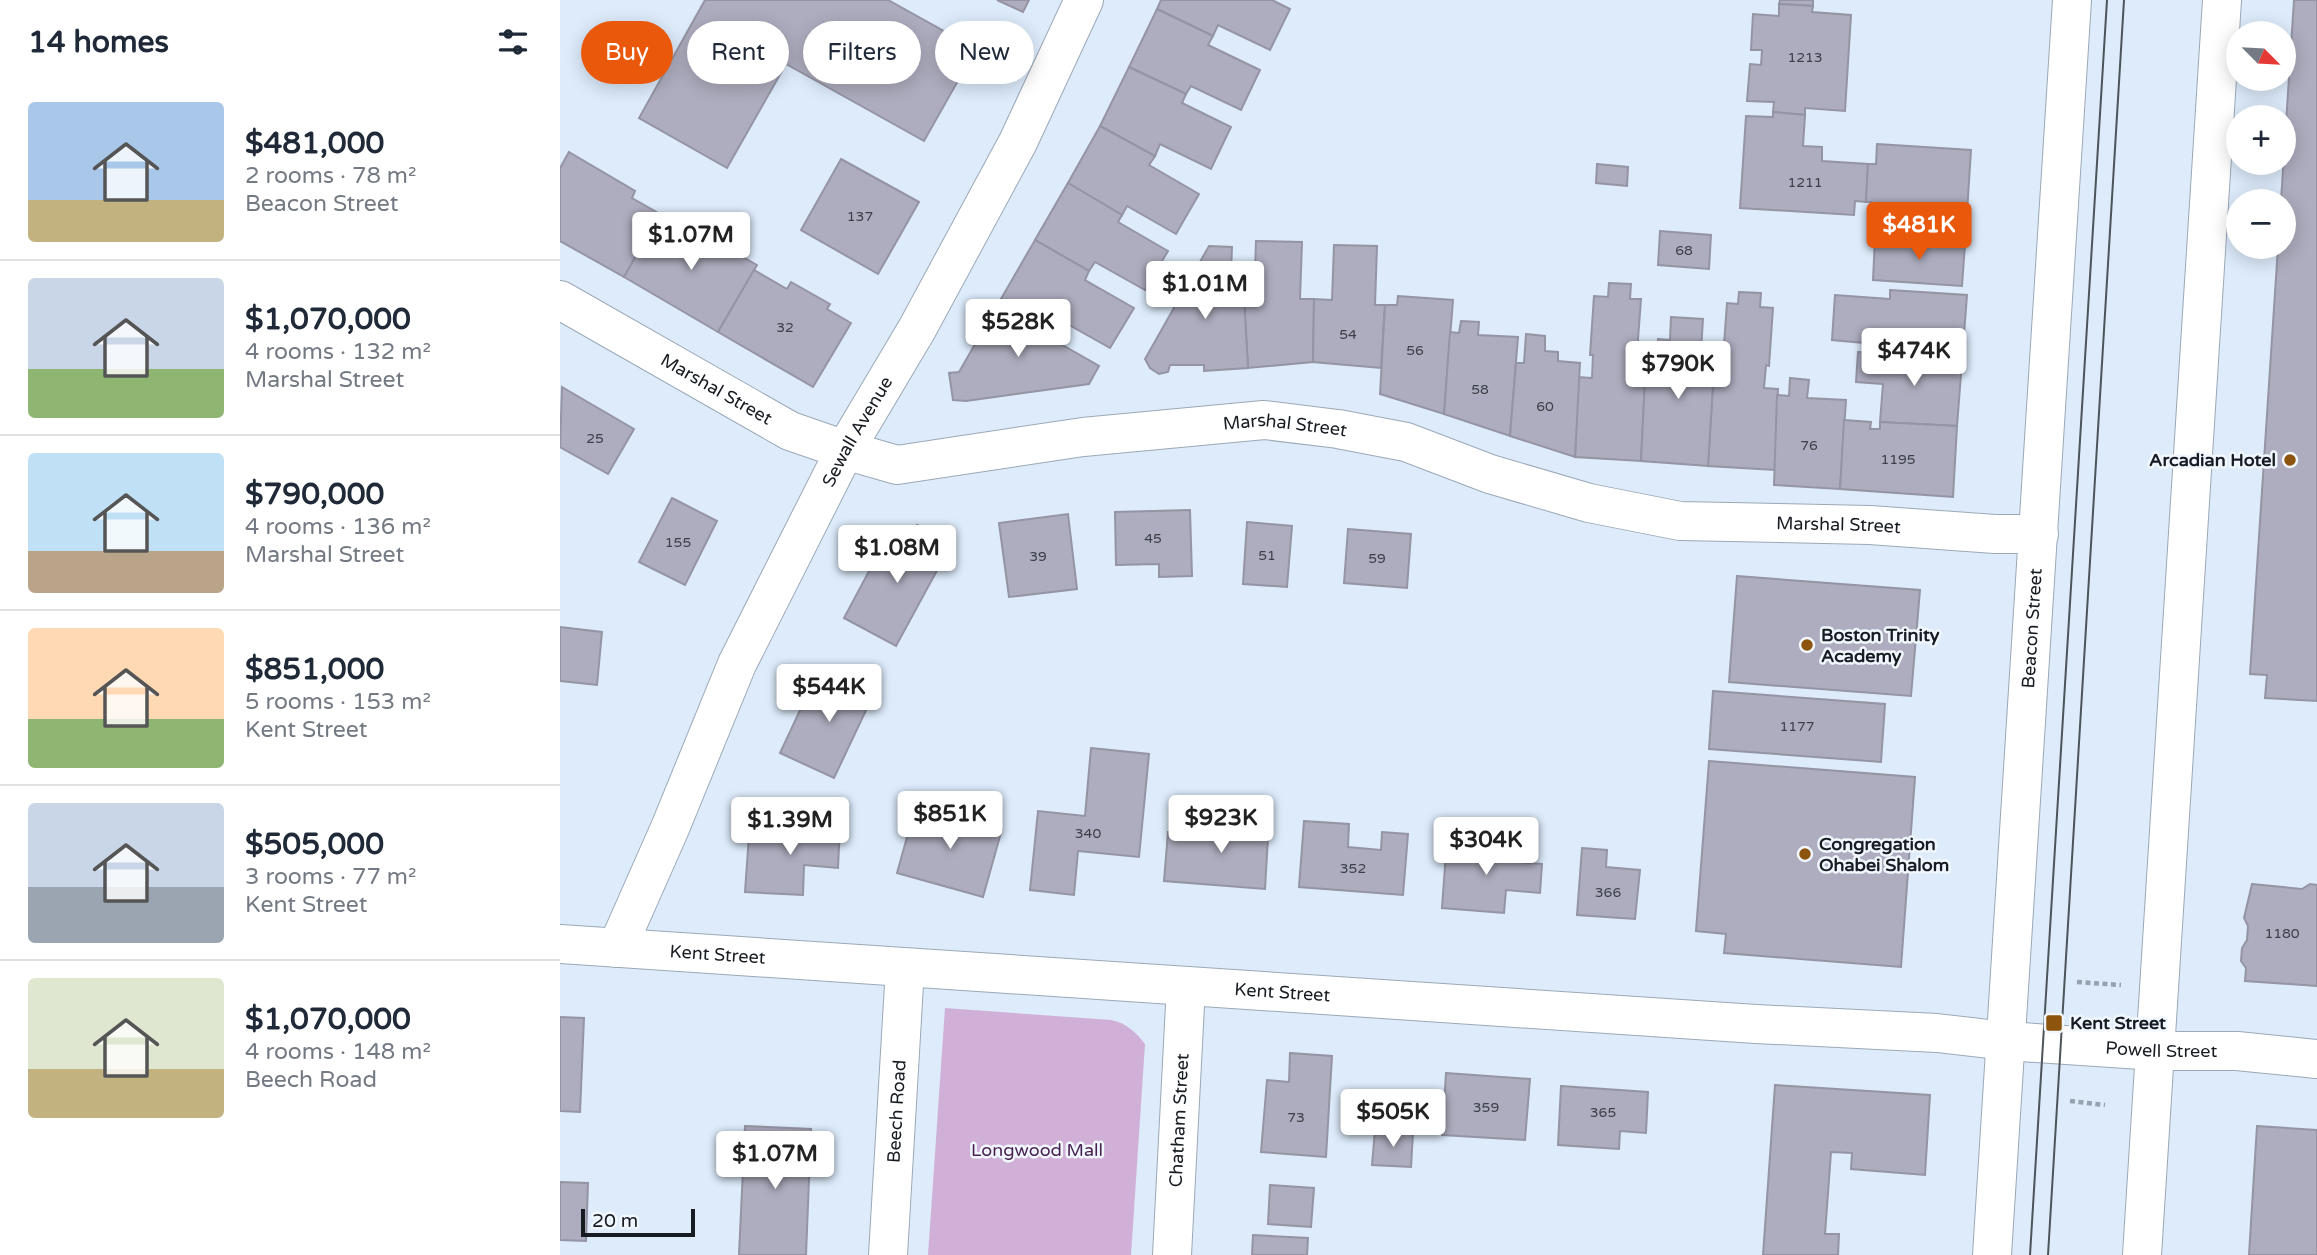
<!DOCTYPE html>
<html lang="en">
<head>
<meta charset="utf-8">
<style>
  body { margin:0; font-family:"Varela Round",sans-serif; background:#f2f2f3; color:#1f2937; height:100vh; display:flex; flex-direction:column; font-size:26px; white-space:nowrap }
  * { box-sizing:border-box; margin:0 }
  p { font-size:23px; color:#747a83 }
  .icon { flex:none; width:38px; height:38px; fill:none; stroke:currentColor; stroke-width:2; stroke-linecap:round; stroke-linejoin:round }
  .map { position:relative; flex:1; overflow:hidden }
  .side { display:flex; flex-direction:column; background:#fff; width:560px }
  .side>* { flex:none }
  .banner { position:absolute; left:21px; top:21px; width:665px; height:63px; display:flex; gap:14px }
  .needle { width:46px; rotate:114deg }
  .controls { position:absolute; left:1666px; top:21px; display:grid; gap:14px }
  .controls a { display:grid; place-items:center; width:70px; height:70px; border-radius:50%; background:#fff; box-shadow:0 4px 18px #0003; font-size:35px }
  .scale { position:absolute; left:21px; bottom:18px; width:114px; box-sizing:border-box; padding-left:7px; border:4px solid #171c22; border-top:0; font-size:19px; line-height:24px; white-space:nowrap; color:#171c22; -webkit-text-stroke:5px #f1f7fe; paint-order:stroke }
  .price { position:absolute; translate:-50% -60px; padding:0 16px; border-radius:7px; background:#fff; color:#222; font-size:23px; line-height:46px; filter:drop-shadow(0 2px 4px #0008) }
  .price::after { content:''; position:absolute; left:50%; top:42px; width:21px; height:16px; margin-left:-10px; background:inherit; clip-path:polygon(0 0,100% 0,50% 100%) }
  .price.active { background:#ea580c; color:#fff }
  ul { padding:0; list-style:none }
  li { display:flex; align-items:center; gap:21px; height:175px; padding:0 28px }
  li+li { border-top:2px solid #e0e1e3 }
  li span { display:grid; place-items:center; flex:none; width:196px; height:140px; border-radius:7px; color:#555 }
  li>.icon { margin-inline-start:auto }
  span .icon { width:84px; height:84px; fill:#fffc; stroke-width:1 }
  li b { font-size:30px }
  h2 { display:flex; justify-content:space-between; align-items:center; height:84px; padding:0 28px; font-size:30px }
  .pill { padding:0 24px; border-radius:32px; background:#fff; box-shadow:0 4px 18px #0003; font-size:24px; line-height:63px }
  .pill.active { background:#ea580c; color:#fff }
  main { display:flex; flex:1; min-height:0 }
  .map>svg:first-child { display:block }
</style>
</head>
<body>
<main>
<section class="side">
<h2>14 homes<svg class="icon" aria-label="filters" viewBox="0 0 24 24"><path d="M4 7h16M4 17h16"/><circle cx="9" cy="7" r="2"/><circle cx="15" cy="17" r="2"/></svg></h2>
<ul>
<li><span style="background:linear-gradient(#a9c7e8 70%,#c2b280 0)"><svg class="icon" aria-label="home" viewBox="0 0 24 24"><path d="M3 11l9-7 9 7M6 9v11h12V9"/></svg></span><div><b>$481,000</b><p>2 rooms · 78 m²</p><p>Beacon Street</p></div></li>
<li><span style="background:linear-gradient(#c9d6e8 65%,#8fb573 0)"><svg class="icon" aria-label="home" viewBox="0 0 24 24"><path d="M3 11l9-7 9 7M6 9v11h12V9"/></svg></span><div><b>$1,070,000</b><p>4 rooms · 132 m²</p><p>Marshal Street</p></div></li>
<li><span style="background:linear-gradient(#bfe0f5 70%,#b9a48a 0)"><svg class="icon" aria-label="home" viewBox="0 0 24 24"><path d="M3 11l9-7 9 7M6 9v11h12V9"/></svg></span><div><b>$790,000</b><p>4 rooms · 136 m²</p><p>Marshal Street</p></div></li>
<li><span style="background:linear-gradient(#ffd9b3 65%,#8fb573 0)"><svg class="icon" aria-label="home" viewBox="0 0 24 24"><path d="M3 11l9-7 9 7M6 9v11h12V9"/></svg></span><div><b>$851,000</b><p>5 rooms · 153 m²</p><p>Kent Street</p></div></li>
<li><span style="background:linear-gradient(#c9d6e8 60%,#9aa5b1 0)"><svg class="icon" aria-label="home" viewBox="0 0 24 24"><path d="M3 11l9-7 9 7M6 9v11h12V9"/></svg></span><div><b>$505,000</b><p>3 rooms · 77 m²</p><p>Kent Street</p></div></li>
<li><span style="background:linear-gradient(#dfe7d0 65%,#c2b280 0)"><svg class="icon" aria-label="home" viewBox="0 0 24 24"><path d="M3 11l9-7 9 7M6 9v11h12V9"/></svg></span><div><b>$1,070,000</b><p>4 rooms · 148 m²</p><p>Beech Road</p></div></li>
</ul>
</section>
<div class="map">
<svg width="1757" height="1255" viewBox="0 0 1757 1255">
  <rect width="100%" height="100%" fill="#ddebfb"/>
  <path fill="#d1b0d7" d="M385 1008 551 1020C566 1023 576 1032 585 1044L571 1255H368Z"/>
  <g fill="#adadbf" stroke="#9494a5" stroke-width="2">
    <path d="M145 0H328L416 49 364 141 226 64 167 168 79 118Z"/>
    <path d="M437 0H469L463 12Z"/>
    <path d="M601 0H712L730 9 710 50 658 25 653 36 597 9Z"/>
    <path d="M1220 0H1253V6L1219 4Z"/>
    <path d="M1734 0H1757V701L1705 698 1707 675 1690 674 1718 247H1724V201H1721Z"/>
    <path d="M1219 4 1253 6 1252 12 1291 15 1285 111 1245 108V115L1213 112 1214 102 1187 101 1190 64 1201 65 1202 50H1191L1193 14 1219 16Z"/>
    <path d="M597 9 653 36 648 45 700 70 681 110 631 86 626 94 569 67Z"/>
    <path d="M569 67 626 94 622 103 671 127 651 169 600 144 595 156 540 126Z"/>
    <path d="M1213 112 1245 115 1243 146 1262 147V161L1308 164 1306 202 1295 201 1294 215 1180 208 1186 116 1213 117Z"/>
    <path d="M540 126 595 156 589 165 639 194 616 234 567 206 562 215 508 183Z"/>
    <path d="M1317 144 1411 150 1405 244 1309 238 1311 202H1306L1308 164H1316Z"/>
    <path d="M9 152 75 191 72 198 100 214 64 277 0 241V168Z"/>
    <path d="M281 159 359 202 318 274 241 230Z"/>
    <path d="M1037 164 1068 167 1067 186 1036 183Z"/>
    <path d="M508 183 562 215 558 222 608 251 585 290 535 262 529 271 475 240Z"/>
    <path d="M100 214 134 234 138 227 176 249 174 252 197 265 158 332 64 277Z"/>
    <path d="M1100 231 1151 235 1149 269 1098 265Z"/>
    <path d="M1315 238 1405 244 1402 286 1313 280Z"/>
    <path d="M475 240 529 271 525 280 574 308 550 348 509 325 504 335 441 299Z"/>
    <path d="M696 241 742 242 740 299H754L753 362 688 368 684 298H694Z"/>
    <path d="M774 245 817 246 815 305H825L821 368 753 362 754 299 772 300Z"/>
    <path d="M649 246 672 247 670 298H684L688 368 644 371V365H610L608 372 599 374 590 368 585 359Z"/>
    <path d="M194 270 227 289 231 282 270 304 267 309 291 323 253 387 158 332Z"/>
    <path d="M1049 283 1071 284 1070 299H1081L1076 366 1071 365 1070 379 1085 380 1081 461 1015 457 1018 377 1032 378 1033 355H1030L1034 296 1048 297Z"/>
    <path d="M1330 290 1407 295 1402 361 1325 354 1326 345 1272 340 1275 295 1330 299Z"/>
    <path d="M1179 292 1201 293 1200 307 1213 308 1209 366 1206 365 1204 388 1218 389 1215 470 1148 466 1153 384H1167V372H1162L1167 303 1178 304Z"/>
    <path d="M838 296 893 300 884 414 820 394 825 305H837Z"/>
    <path d="M441 299 504 335 499 343 539 366 529 384 406 401 393 400 389 373 399 372Z"/>
    <path d="M1111 317 1143 319 1139 382 1153 384 1148 466 1081 461 1085 380 1099 381 1101 362H1097L1098 339 1110 340Z"/>
    <path d="M901 321 919 322 918 335 958 337 950 436 884 414 890 332 899 333Z"/>
    <path d="M966 334 985 336V351L998 352V361L1020 363 1015 457 950 436 956 363H964Z"/>
    <path d="M1298 352 1402 361 1397 426 1320 422 1323 384 1296 382Z"/>
    <path d="M1230 378 1249 380 1247 398 1286 400 1280 489 1214 485 1217 395 1229 396Z"/>
    <path d="M2 387 74 429 48 474 0 447Z"/>
    <path d="M1284 420 1311 422 1310 429H1320V422L1397 426 1393 497 1280 489Z"/>
    <path d="M112 498 157 521 125 585 79 562Z"/>
    <path d="M630 510 632 576 599 577V564L556 565 555 512Z"/>
    <path d="M508 514 517 589 449 597 439 523Z"/>
    <path d="M687 522 732 526 727 587 683 584Z"/>
    <path d="M357 525 392 543 336 646 284 618 324 543 342 553Z"/>
    <path d="M788 529 851 534 847 588 784 583Z"/>
    <path d="M1177 576 1360 590 1351 696 1169 682Z"/>
    <path d="M0 627 42 632 37 685 0 681Z"/>
    <path d="M277 668 317 687 274 778 220 753 249 691 263 698Z"/>
    <path d="M1153 691 1325 704 1321 762 1149 749Z"/>
    <path d="M531 748 589 754 579 857 518 851 514 895 470 890 478 811 525 816Z"/>
    <path d="M1149 761 1355 777 1341 967 1164 953 1166 934 1136 931Z"/>
    <path d="M356 805 442 829 423 897 337 873Z"/>
    <path d="M661 817 709 821 705 889 604 881 608 832 659 836Z"/>
    <path d="M221 821 280 825 278 868 244 865 243 895 185 892 189 835 220 837Z"/>
    <path d="M744 821 789 824 788 847 821 850 822 832 848 834 843 895 739 887Z"/>
    <path d="M911 834 943 837 941 861 982 864 980 893 946 890 944 913 882 908 886 852 909 854Z"/>
    <path d="M1022 848 1047 850 1046 867 1080 870 1075 919 1017 915Z"/>
    <path d="M1692 884 1742 889 1750 884 1757 885V986L1685 981 1686 968 1681 961 1682 948 1687 940 1688 926 1684 918Z"/>
    <path d="M0 1017 24 1018 20 1112 0 1111Z"/>
    <path d="M730 1053 772 1056 766 1157 701 1152 707 1080 729 1082Z"/>
    <path d="M886 1073 970 1079 965 1140 882 1135Z"/>
    <path d="M1215 1085 1370 1095 1365 1175 1291 1169 1292 1153 1271 1152 1265 1234H1279L1278 1255H1203Z"/>
    <path d="M1001 1086 1088 1092 1086 1133 1060 1131 1059 1149 998 1145Z"/>
    <path d="M185 1126 251 1129 246 1255H179Z"/>
    <path d="M1697 1126 1757 1130V1255H1689Z"/>
    <path d="M815 1130 853 1133 851 1167 812 1165Z"/>
    <path d="M0 1182 28 1183 26 1241 0 1240Z"/>
    <path d="M710 1185 754 1188 751 1227 708 1224Z"/>
    <path d="M693 1235 748 1238 747 1255H692Z"/>
  </g>
  <g fill="none" stroke-linecap="round" stroke-linejoin="round">
    <defs>
      <g id="minor">
        <path id="s1" d="M0 300 230 431 285 450 337 465 523 437 704 420 778 429 846 442 930 474 1029 503 1120 521 1310 525 1435 534H1479"/>
        <path id="s2" d="M57 948 110 828 177 664 285 450 357 329 458 142 524 0"/>
        <path id="s3" d="M328 1255 345 968"/>
        <path id="s4" d="M612 1255 626 986"/>
      </g>
      <g id="tertiary">
        <path id="s5" d="M0 944 1196 1024 1377 1033 1446 1041 1596 1051H1677L1757 1059"/>
      </g>
      <g id="primary">
        <path id="s6" d="M1432 1255 1512 0"/>
        <path d="M1582 1255 1662 0"/>
      </g>
    </defs>
    <use href="#minor" stroke="#9ba8b7" stroke-width="40"/>
    <use href="#tertiary" stroke="#9ba8b7" stroke-width="40"/>
    <use href="#primary" stroke="#9ba8b7" stroke-width="40"/>
    <g stroke="#97a2af" stroke-width="4.5" stroke-dasharray="5 3.5" stroke-linecap="butt">
      <path d="M1517 982 1561 985"/>
      <path d="M1510 1101 1545 1105"/>
    </g>
    <use href="#minor" stroke="#fff" stroke-width="38"/>
    <use href="#tertiary" stroke="#fff" stroke-width="38"/>
    <use href="#primary" stroke="#fff" stroke-width="38"/>
    <g stroke="#4c545c" stroke-width="2">
      <path d="M1470 1255 1547 0"/>
      <path d="M1488 1255 1564 0"/>
    </g>
  </g>
  <g fill="#8d540e" stroke="#f1f7fe" stroke-width="2.5">
    <circle cx="1730" cy="460" r="7"/>
    <circle cx="1247" cy="645" r="7"/>
    <circle cx="1245" cy="854" r="7"/>
    <rect x="1485" y="1014" width="18" height="18" rx="3.5"/>
  </g>
  <g text-anchor="middle" dominant-baseline="central" stroke-width="5" stroke-linejoin="round" paint-order="stroke">
    <g font-size="14" fill="#3c4049">
      <text x="1245" y="57">1213</text>
      <text x="1245" y="182">1211</text>
      <text x="300" y="216">137</text>
      <text x="1124" y="250">68</text>
      <text x="225" y="327">32</text>
      <text x="788" y="334">54</text>
      <text x="855" y="350">56</text>
      <text x="920" y="389">58</text>
      <text x="985" y="406">60</text>
      <text x="35" y="438">25</text>
      <text x="1249" y="445">76</text>
      <text x="1338" y="459">1195</text>
      <text x="593" y="538">45</text>
      <text x="118" y="542">155</text>
      <text x="707" y="555">51</text>
      <text x="478" y="556">39</text>
      <text x="817" y="558">59</text>
      <text x="1237" y="726">1177</text>
      <text x="528" y="833">340</text>
      <text x="793" y="868">352</text>
      <text x="1048" y="892">366</text>
      <text x="1722" y="933">1180</text>
      <text x="926" y="1107">359</text>
      <text x="1043" y="1112">365</text>
      <text x="736" y="1117">73</text>
    </g>
    <g font-size="18" fill="#171c22" stroke="#f1f7fe">
      <text stroke="none"><textPath href="#s1" startOffset="180">Marshal Street</textPath></text>
      <text stroke="none"><textPath href="#s1" startOffset="768">Marshal Street</textPath></text>
      <text stroke="none"><textPath href="#s2" startOffset="570">Sewall Avenue</textPath></text>
      <text stroke="none"><textPath href="#s1" startOffset="1335">Marshal Street</textPath></text>
      <text stroke="none"><textPath href="#s6" startOffset="628">Beacon Street</textPath></text>
      <text stroke="none"><textPath href="#s5" startOffset="158">Kent Street</textPath></text>
      <text stroke="none"><textPath href="#s5" startOffset="724">Kent Street</textPath></text>
      <text stroke="none"><textPath href="#s5" startOffset="1605">Powell Street</textPath></text>
      <text stroke="none"><textPath href="#s3" startOffset="144">Beech Road</textPath></text>
      <text stroke="none"><textPath href="#s4" startOffset="135">Chatham Street</textPath></text>
    </g>
    <g font-size="18" font-weight="bold" fill="#171c22" stroke="#f1f7fe" text-anchor="start">
      <text x="1716" y="460" text-anchor="end">Arcadian Hotel</text>
      <text x="1261" y="635">Boston Trinity<tspan x="1261" dy="21">Academy</tspan></text>
      <text x="1259" y="844">Congregation<tspan x="1259" dy="21">Ohabei Shalom</tspan></text>
      <text x="1510" y="1023">Kent Street</text>
    </g>
    <g font-size="18" fill="#481f51" stroke="#f1f7fe">
      <text x="477" y="1150">Longwood Mall</text>
    </g>
  </g>
</svg>
<div class="controls">
<a><svg class="needle" viewBox="-14 -14 28 28"><path d="M0-13l5 13h-10z" fill="#e53935"/><path d="M0 13l5-13h-10z" fill="#747a83"/></svg></a>
<a>+</a>
<a>−</a>
</div>
<div class="scale">20 m</div>
<b class="price active" style="left:1359px;top:262px">$481K</b>
<b class="price" style="left:131px;top:272px">$1.07M</b>
<b class="price" style="left:645px;top:321px">$1.01M</b>
<b class="price" style="left:458px;top:359px">$528K</b>
<b class="price" style="left:1354px;top:388px">$474K</b>
<b class="price" style="left:1118px;top:401px">$790K</b>
<b class="price" style="left:337px;top:585px">$1.08M</b>
<b class="price" style="left:269px;top:724px">$544K</b>
<b class="price" style="left:390px;top:851px">$851K</b>
<b class="price" style="left:661px;top:855px">$923K</b>
<b class="price" style="left:230px;top:857px">$1.39M</b>
<b class="price" style="left:926px;top:877px">$304K</b>
<b class="price" style="left:833px;top:1149px">$505K</b>
<b class="price" style="left:215px;top:1191px">$1.07M</b>
<div class="banner">
<a class="pill active">Buy</a>
<a class="pill">Rent</a>
<a class="pill">Filters</a>
<a class="pill">New</a>
</div>
</div>
</main>
</body>
</html>
